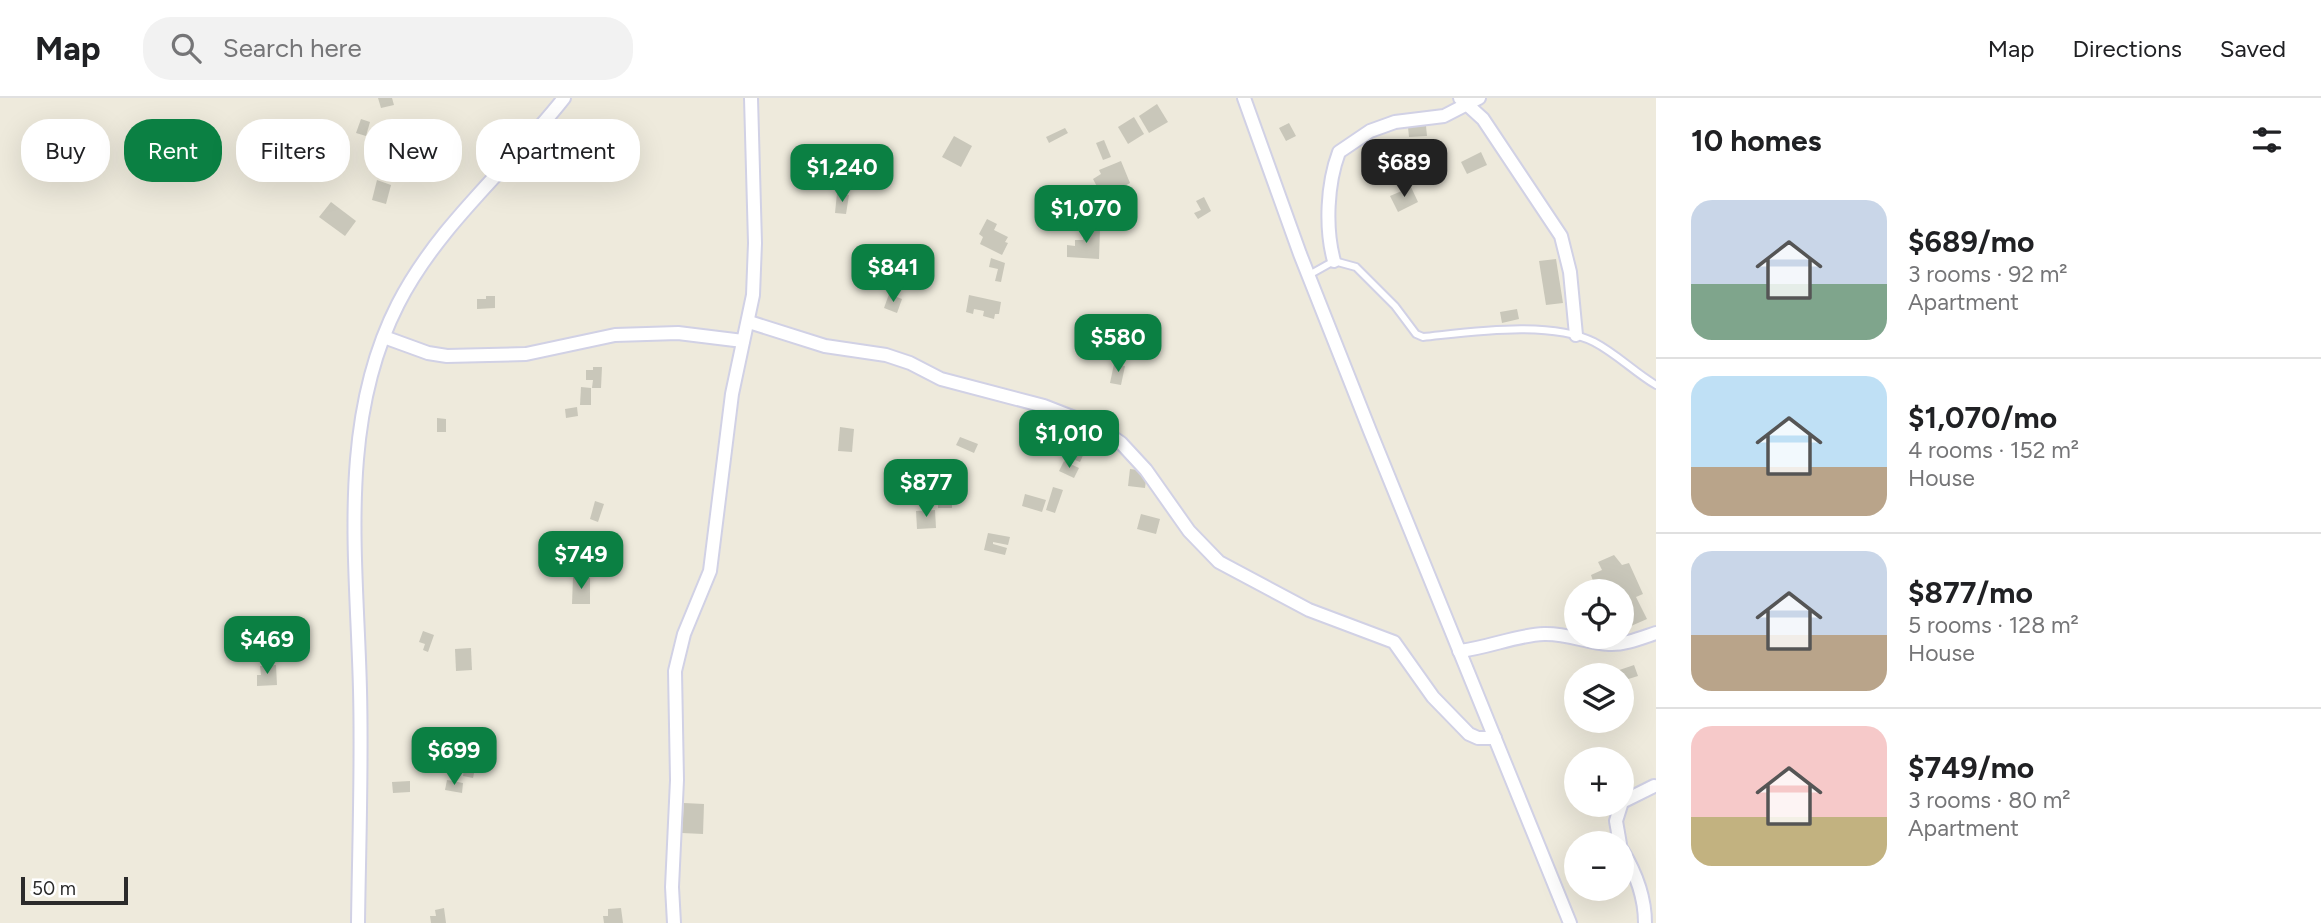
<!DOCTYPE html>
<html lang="en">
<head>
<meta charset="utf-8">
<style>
  body { margin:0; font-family:Figtree,sans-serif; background:#f2f2f2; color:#202124; height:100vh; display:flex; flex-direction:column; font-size:26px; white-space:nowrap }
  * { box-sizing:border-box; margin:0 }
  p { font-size:23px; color:#757577 }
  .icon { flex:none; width:38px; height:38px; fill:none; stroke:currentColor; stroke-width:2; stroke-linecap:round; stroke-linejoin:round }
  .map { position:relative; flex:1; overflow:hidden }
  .sheet { display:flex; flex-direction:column; background:#fff; width:665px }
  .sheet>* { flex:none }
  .top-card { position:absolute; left:21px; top:21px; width:665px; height:63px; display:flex; gap:14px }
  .controls { position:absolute; left:1564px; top:481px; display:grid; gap:14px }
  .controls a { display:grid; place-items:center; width:70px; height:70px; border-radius:50%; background:#fff; box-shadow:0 7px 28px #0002; font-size:35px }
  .scale { position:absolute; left:21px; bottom:18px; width:107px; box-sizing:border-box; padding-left:7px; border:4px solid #2b2b2b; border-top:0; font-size:19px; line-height:24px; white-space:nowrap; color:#2b2b2b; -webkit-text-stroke:5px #fff; paint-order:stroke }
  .price { position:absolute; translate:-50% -60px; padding:0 16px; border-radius:14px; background:#0b8043; color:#fff; font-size:23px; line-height:46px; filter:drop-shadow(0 2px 4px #0008) }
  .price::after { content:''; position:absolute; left:50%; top:42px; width:21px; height:16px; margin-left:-10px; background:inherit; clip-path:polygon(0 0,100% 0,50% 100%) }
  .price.selected { background:#222; color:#fff }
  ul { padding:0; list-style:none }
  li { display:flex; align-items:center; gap:21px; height:175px; padding:0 35px }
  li+li { border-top:2px solid #e0e0e0 }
  li span { display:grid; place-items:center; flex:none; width:196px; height:140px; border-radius:21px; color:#555 }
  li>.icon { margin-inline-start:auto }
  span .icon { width:84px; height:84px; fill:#fffc; stroke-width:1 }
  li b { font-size:30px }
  h2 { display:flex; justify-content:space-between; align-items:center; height:84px; padding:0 35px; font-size:30px }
  .pill { padding:0 24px; border-radius:28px; background:#fff; box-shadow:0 7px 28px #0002; font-size:24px; line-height:63px }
  .pill.selected { background:#0b8043; color:#fff }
  header { display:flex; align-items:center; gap:42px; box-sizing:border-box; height:98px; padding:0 35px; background:#fff; border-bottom:2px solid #e0e0e0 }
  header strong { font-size:33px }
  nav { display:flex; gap:38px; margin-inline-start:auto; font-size:24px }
  .search { width:490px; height:63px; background:#f2f2f2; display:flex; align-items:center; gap:18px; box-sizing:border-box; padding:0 24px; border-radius:28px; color:#757577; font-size:26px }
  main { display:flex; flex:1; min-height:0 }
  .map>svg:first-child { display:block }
</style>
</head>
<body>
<header>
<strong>Map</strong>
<div class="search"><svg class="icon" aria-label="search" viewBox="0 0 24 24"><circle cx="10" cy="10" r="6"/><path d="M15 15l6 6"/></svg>Search here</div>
<nav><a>Map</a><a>Directions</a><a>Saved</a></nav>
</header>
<main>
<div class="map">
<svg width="1656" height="825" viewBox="0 0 1656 825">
  <rect width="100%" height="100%" fill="#eeeadc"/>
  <g fill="#c9c7ba">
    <path d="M378 0H392L394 7 381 10Z"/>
    <path d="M1157 6 1168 24 1149 35 1139 18Z"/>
    <path d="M1134 19 1144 36 1128 46 1118 29Z"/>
    <path d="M361 21 370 24 366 38 356 35Z"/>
    <path d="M1289 25 1296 38 1286 43 1279 30Z"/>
    <path d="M1426 28 1427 38 1409 39 1408 29Z"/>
    <path d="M1065 30 1068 35 1049 45 1046 39Z"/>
    <path d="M954 38 972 48 961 69 942 59Z"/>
    <path d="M1104 42 1111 59 1103 62 1096 45Z"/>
    <path d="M1481 54 1487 67 1467 76 1461 64Z"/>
    <path d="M1121 63 1130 85 1103 100 1093 81 1101 76 1099 72Z"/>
    <path d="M377 82 391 87 386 106 372 102Z"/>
    <path d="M1411 89 1418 104 1398 114 1390 98Z"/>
    <path d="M837 95 849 97 846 116 835 115Z"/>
    <path d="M1204 99 1211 113 1198 121 1194 115 1201 112 1196 103Z"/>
    <path d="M331 104 356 123 345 138 319 119Z"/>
    <path d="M987 121 997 126 994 132 1008 139 1005 144 1008 145 1002 157 980 146 983 139 979 136Z"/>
    <path d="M1083 130 1100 131 1099 161 1067 159V147L1075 148V142H1083Z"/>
    <path d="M991 160 1005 165 1001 184 995 183 998 171 989 169Z"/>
    <path d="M1556 161 1563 205 1546 207 1539 163Z"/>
    <path d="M889 196 902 201 897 215 884 210Z"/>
    <path d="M969 197 1001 204 999 216H995L994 221 983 218 984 213 974 211 973 216 966 214Z"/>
    <path d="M486 198H495V210L477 211V201H486Z"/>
    <path d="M1517 211 1519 221 1502 225 1500 214Z"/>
    <path d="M1108 228 1127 232 1124 245 1105 240Z"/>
    <path d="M1114 266 1125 268 1121 287 1110 285Z"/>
    <path d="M593 269H602L601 290H592L593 282H586V272H593Z"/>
    <path d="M581 289 591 290V307H580Z"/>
    <path d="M577 309 578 318 566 320 565 311Z"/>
    <path d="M437 320 446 321V334H437Z"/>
    <path d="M840 329 854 331 852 354 838 353Z"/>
    <path d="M960 339 978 346 974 355 956 347Z"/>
    <path d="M1060 343 1085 353 1080 364 1055 354Z"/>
    <path d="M1064 363 1079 370 1074 380 1059 373Z"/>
    <path d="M1130 371 1147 373 1145 390 1128 388Z"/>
    <path d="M1053 389 1063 392 1055 415 1046 412Z"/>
    <path d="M1025 396 1046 402 1042 414 1022 408Z"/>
    <rect x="938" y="401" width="14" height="9"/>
    <path d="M595 403 604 406 598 424 590 421Z"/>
    <path d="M935 412 936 430 917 431 916 413Z"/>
    <path d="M1141 416 1160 421 1156 436 1137 431Z"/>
    <path d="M988 435 1010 439 1008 447 993 444V446L1007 450 1005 457 984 452Z"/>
    <path d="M1614 457 1622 467 1629 465 1643 496 1636 499 1647 521 1622 532V494H1588L1585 486 1593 483 1591 477 1602 472 1598 464Z"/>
    <path d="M573 479 590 480V506H572Z"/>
    <path d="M423 533 434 537 428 554 423 552 425 546 419 544Z"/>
    <path d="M471 550 472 572 456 573 455 551Z"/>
    <path d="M276 567 277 587 257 588V577H261L260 568Z"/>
    <path d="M1634 567 1638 578 1622 583V578H1602Z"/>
    <path d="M466 659 477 661 473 680 463 678Z"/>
    <path d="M447 682 463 685 462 695 445 692Z"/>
    <path d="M410 683V694L393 695 392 684Z"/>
    <path d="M684 705 704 706 703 736 682 735Z"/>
    <path d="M444 810 446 825H431L430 818H436L435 812Z"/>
    <path d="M621 810 623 825H604L603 818H608V811Z"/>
  </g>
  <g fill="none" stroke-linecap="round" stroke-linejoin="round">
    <defs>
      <path id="lane" d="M1309 177 1334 163 1356 169 1395 208 1416 236 1423 239C1472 234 1550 222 1594 244 1617 256 1634 274 1656 287"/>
      <g id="street">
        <path d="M1244 0 1300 156 1370 333 1570 825"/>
        <path d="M1460 0 1483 21 1561 138 1570 174 1576 237"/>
        <path d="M1334 163C1325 130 1327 86 1339 54L1370 33 1395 24 1444 18 1479 0"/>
        <path d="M749 224 825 248 886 257 910 265 941 281 1044 308 1098 329 1121 345 1146 372 1189 433 1219 464 1309 512 1394 544 1433 599 1469 636 1478 640H1495"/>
        <path d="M384 239 428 255 447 258 526 256 615 237 678 235 743 243"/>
        <path d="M1459 553C1488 550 1516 537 1544 536 1567 535 1587 545 1609 546 1624 547 1641 540 1656 535"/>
        <path d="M1622 704 1654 688"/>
        <path d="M1620 746 1616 723 1621 707"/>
        <path d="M1622 752C1636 775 1645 798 1645 825"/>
        <path d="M358 825C359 747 362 670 360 592 357 463 337 325 398 206 439 126 509 70 564 0"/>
        <path d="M674 825 672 789 677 682 675 573 684 536 710 473 732 296 753 197 755 145 751 0"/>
      </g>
    </defs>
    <use href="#lane" stroke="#d1d1e5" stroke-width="10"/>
    <use href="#street" stroke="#d1d1e5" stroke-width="16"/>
    <use href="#lane" stroke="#fff" stroke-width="6"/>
    <use href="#street" stroke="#fff" stroke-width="12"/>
  </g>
</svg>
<div class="controls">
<a><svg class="icon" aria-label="locate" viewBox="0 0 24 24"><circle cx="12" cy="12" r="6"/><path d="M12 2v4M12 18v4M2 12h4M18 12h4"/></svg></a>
<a><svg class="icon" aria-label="layers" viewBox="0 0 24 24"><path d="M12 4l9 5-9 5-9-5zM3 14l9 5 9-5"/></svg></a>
<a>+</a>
<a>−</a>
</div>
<div class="scale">50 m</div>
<b class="price selected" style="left:1404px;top:101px">$689</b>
<b class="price" style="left:842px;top:106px">$1,240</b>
<b class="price" style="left:1086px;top:147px">$1,070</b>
<b class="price" style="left:893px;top:206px">$841</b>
<b class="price" style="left:1118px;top:276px">$580</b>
<b class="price" style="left:1069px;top:372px">$1,010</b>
<b class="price" style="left:926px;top:421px">$877</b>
<b class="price" style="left:581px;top:493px">$749</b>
<b class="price" style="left:267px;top:578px">$469</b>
<b class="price" style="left:454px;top:689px">$699</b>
<div class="top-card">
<a class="pill">Buy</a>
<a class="pill selected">Rent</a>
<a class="pill">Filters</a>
<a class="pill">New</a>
<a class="pill">Apartment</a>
</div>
</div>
<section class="sheet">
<h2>10 homes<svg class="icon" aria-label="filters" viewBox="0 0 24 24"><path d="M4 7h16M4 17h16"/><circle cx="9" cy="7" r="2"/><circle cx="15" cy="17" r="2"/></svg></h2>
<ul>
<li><span style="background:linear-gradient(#c9d6e8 60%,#7fa58c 0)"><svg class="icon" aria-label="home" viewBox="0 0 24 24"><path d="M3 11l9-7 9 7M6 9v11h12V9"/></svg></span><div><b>$689/mo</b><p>3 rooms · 92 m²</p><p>Apartment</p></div></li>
<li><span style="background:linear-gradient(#bfe0f5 65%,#b9a48a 0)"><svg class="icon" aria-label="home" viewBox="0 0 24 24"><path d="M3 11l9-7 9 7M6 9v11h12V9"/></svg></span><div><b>$1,070/mo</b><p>4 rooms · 152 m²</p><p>House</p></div></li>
<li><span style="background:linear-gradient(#c9d6e8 60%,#b9a48a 0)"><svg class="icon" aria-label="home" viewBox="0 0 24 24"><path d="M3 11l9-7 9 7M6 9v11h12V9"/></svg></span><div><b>$877/mo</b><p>5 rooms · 128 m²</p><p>House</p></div></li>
<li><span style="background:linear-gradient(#f6c9c9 65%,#c2b280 0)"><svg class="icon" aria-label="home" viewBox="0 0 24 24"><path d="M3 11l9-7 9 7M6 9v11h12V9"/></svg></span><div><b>$749/mo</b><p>3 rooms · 80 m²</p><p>Apartment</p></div></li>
</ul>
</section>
</main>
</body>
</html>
